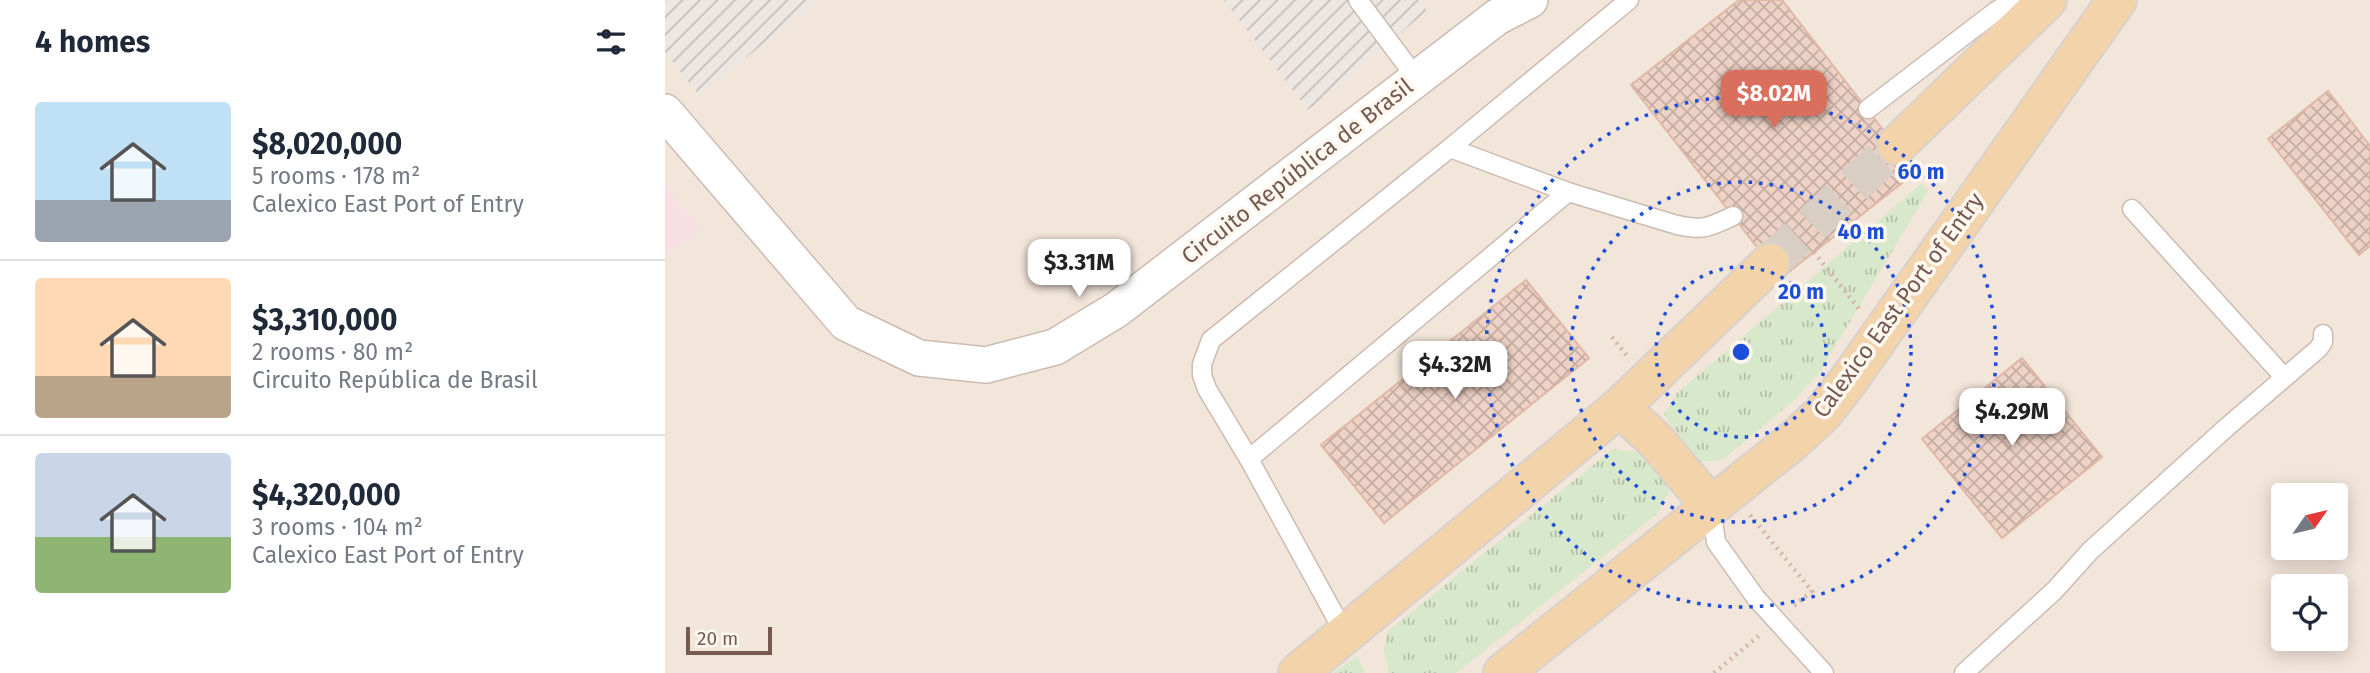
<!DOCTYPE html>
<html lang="en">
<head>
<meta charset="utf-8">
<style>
  body { margin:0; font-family:"Fira Sans",sans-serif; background:#f6f6f7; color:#1f2937; height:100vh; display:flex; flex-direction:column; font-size:26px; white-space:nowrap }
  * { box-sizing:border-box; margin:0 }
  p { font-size:23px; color:#747a83 }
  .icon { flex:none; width:38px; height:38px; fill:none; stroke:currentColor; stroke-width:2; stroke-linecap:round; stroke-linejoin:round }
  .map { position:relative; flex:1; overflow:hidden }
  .details { display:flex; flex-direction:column; background:#fff; width:665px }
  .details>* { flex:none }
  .needle { width:46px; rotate:56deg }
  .fabs { position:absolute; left:1606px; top:483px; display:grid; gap:14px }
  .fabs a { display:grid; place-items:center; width:77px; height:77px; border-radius:7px; background:#fff; box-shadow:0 4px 18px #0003; font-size:35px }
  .scale { position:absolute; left:21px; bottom:18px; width:86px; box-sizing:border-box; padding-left:7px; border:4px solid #745a50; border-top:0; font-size:19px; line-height:24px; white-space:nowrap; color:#745a50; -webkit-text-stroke:5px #fef8f1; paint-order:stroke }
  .price { position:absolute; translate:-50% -60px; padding:0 16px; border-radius:14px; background:#fff; color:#222; font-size:23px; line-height:46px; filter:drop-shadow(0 2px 4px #0008) }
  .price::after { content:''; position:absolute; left:50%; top:42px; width:21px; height:16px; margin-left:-10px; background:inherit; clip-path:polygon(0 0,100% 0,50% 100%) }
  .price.current { background:#d96f5c; color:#fff }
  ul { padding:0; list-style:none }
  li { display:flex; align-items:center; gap:21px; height:175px; padding:0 35px }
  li+li { border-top:2px solid #e0e1e3 }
  li span { display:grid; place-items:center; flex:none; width:196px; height:140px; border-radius:7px; color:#555 }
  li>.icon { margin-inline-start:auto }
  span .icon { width:84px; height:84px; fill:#fffc; stroke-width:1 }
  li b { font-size:30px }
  h2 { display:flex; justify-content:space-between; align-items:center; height:84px; padding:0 35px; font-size:30px }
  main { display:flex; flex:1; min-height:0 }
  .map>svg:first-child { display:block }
</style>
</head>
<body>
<main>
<section class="details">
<h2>4 homes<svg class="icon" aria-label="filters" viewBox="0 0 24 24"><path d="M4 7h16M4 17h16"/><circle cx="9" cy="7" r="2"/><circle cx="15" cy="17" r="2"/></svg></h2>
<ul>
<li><span style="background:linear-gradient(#bfe0f5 70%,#9aa5b1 0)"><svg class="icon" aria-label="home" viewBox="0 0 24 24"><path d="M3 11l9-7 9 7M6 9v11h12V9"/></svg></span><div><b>$8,020,000</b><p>5 rooms · 178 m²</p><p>Calexico East Port of Entry</p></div></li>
<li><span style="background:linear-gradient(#ffd9b3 70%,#b9a48a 0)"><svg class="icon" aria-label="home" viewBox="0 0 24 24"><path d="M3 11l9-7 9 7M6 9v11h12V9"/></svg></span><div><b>$3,310,000</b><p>2 rooms · 80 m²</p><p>Circuito República de Brasil</p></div></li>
<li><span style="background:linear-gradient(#c9d6e8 60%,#8fb573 0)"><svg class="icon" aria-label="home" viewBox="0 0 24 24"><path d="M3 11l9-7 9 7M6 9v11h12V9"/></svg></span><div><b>$4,320,000</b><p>3 rooms · 104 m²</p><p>Calexico East Port of Entry</p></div></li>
</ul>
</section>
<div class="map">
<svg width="1705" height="673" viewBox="0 0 1705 673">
  <defs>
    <pattern id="industrial-furrows" width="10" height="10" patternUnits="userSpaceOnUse" patternTransform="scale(1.75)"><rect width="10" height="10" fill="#ede7e3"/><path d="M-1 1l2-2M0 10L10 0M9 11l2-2" fill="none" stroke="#c5beba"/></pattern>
    <pattern id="grass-tufts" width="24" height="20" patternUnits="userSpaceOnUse" patternTransform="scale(1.75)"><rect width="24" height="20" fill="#d8e8ca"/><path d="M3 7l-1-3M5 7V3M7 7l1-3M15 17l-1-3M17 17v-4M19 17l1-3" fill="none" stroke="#b4bfa6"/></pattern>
    <pattern id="building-cross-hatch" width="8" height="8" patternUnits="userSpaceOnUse" patternTransform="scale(1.75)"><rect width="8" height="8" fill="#eed2c5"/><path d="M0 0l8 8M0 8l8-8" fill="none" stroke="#c5ada2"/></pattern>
  </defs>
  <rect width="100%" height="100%" fill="#fbf4eb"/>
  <path fill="#f2e5da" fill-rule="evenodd" d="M0 0H1705V673H0ZM1619 495H1671V548H1619ZM1619 586H1671V639H1619Z"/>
  <g fill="url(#industrial-furrows)">
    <path d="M0 0H154L34 95 0 52Z"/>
    <path d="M559 0H756L762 11 643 110Z"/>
  </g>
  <path fill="#f8dfe4" d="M0 185 35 230 0 257Z"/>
  <g fill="url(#grass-tufts)">
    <path d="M1257 183 1263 191 1153 375 1127 402 1057 460 1035 462 999 415 1011 394Z"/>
    <path d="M948 449 971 452 993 464 1003 479 1004 493 992 514 791 673H724L719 650 723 631Z"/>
    <path d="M692 656 700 673H668Z"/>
  </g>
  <g fill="url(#building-cross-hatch)" stroke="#dfb8a7" stroke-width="2">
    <path d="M1074 0H1117L1251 172 1116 278 966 85Z"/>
    <path d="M1663 91 1705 146V246L1694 255 1603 139Z"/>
    <path d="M861 280 924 358 719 523 656 445Z"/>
    <path d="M1357 358 1437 457 1337 538 1257 439Z"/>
  </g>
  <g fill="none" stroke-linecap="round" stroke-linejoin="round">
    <path stroke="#d9cec4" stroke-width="38" stroke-dasharray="38 19" stroke-linecap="butt" d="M1105 263 1232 145"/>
    <defs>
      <g id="lane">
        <path d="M693 0 752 79"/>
        <path d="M1203 109 1331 11 1350 0"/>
        <path d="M785 148 964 0"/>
        <path d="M1467 209 1619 377"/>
        <path d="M584 459 903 192"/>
        <path d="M1046 506 1051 542 1091 598 1159 673"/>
        <path d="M680 634 584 459 542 389 537 375V364L546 340 785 148 903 192 1012 225C1038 231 1045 227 1068 216"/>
        <path d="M1299 673 1390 590 1425 551 1562 427 1653 349 1658 342V334"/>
      </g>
      <path id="street" d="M0 112 181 323 254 358 321 365 390 347 451 310 832 17 865 0"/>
      <g id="primary">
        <path d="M1232 145 1382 0"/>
        <path d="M955 407 992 442 1046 506"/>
        <path d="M633 673 955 407 1105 263"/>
        <path d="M838 673 1129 440 1158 413 1183 381 1452 0"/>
      </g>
    </defs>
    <use href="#lane" stroke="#ccbbb1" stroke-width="21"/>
    <use href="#street" stroke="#ccbbb1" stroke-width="38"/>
    <use href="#primary" stroke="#d8d1ce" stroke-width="42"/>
    <g stroke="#d3b5a8" stroke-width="4.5" stroke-dasharray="2 5" stroke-linecap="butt">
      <path d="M1149 252 1194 309"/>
      <path d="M947 337 962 356"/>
      <path d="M1085 515 1147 591 1129 606"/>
      <path d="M1049 673 1096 634"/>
    </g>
    <use href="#lane" stroke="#fff" stroke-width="18"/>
    <use href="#street" stroke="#fff" stroke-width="35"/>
    <use href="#primary" stroke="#f3d3aa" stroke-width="38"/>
  </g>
  <g fill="none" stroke="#1d4ed8" stroke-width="3.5" stroke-dasharray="3.5 7">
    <circle cx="1076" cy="352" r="85"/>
    <circle cx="1076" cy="352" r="170"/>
    <circle cx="1076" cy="352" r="255"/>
  </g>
  <g text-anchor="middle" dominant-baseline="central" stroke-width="7" stroke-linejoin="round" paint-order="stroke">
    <g font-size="23" fill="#745a50" stroke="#fef8f1">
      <text transform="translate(632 171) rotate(-38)">Circuito República de Brasil</text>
      <text transform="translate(1233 305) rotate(-54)">Calexico East Port of Entry</text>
    </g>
  </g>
  <circle cx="1076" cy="352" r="10" fill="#1d4ed8" stroke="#fef8f1" stroke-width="3.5"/>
  <g font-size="21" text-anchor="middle" font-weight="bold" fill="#1d4ed8" stroke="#fef8f1" stroke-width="7" stroke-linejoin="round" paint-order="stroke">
    <text x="1256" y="179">60 m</text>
    <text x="1196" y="239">40 m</text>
    <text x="1136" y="299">20 m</text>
  </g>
</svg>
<div class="fabs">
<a><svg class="needle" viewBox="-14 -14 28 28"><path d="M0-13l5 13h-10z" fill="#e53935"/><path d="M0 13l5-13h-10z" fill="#747a83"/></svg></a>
<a><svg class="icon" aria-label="locate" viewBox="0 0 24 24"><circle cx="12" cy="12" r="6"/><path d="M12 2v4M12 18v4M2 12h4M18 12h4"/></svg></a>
</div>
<div class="scale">20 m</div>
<b class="price current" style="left:1109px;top:130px">$8.02M</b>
<b class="price" style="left:414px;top:299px">$3.31M</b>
<b class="price" style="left:790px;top:401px">$4.32M</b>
<b class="price" style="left:1347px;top:448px">$4.29M</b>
</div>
</main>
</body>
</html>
